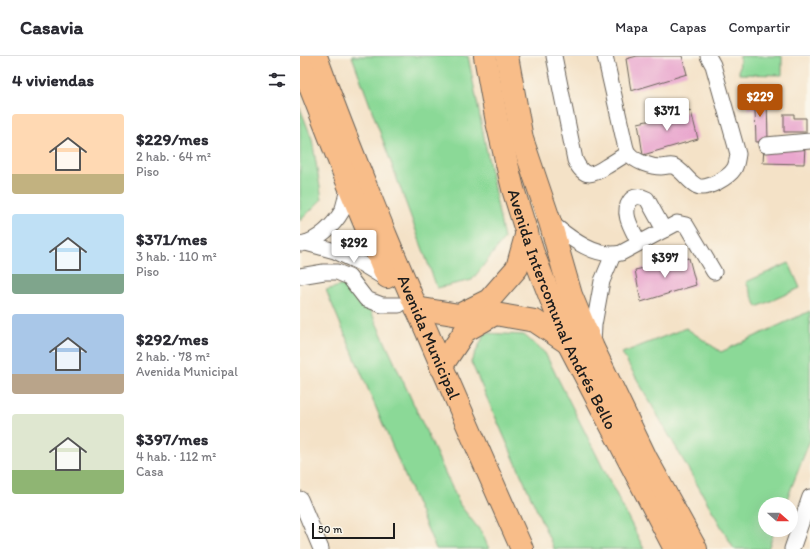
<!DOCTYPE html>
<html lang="es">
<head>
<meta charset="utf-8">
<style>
  body { margin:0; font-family:Itim,sans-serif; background:#f7f7f7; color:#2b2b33; height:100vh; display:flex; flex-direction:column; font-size:15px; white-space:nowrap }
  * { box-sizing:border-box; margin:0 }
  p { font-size:13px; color:#7c7c81 }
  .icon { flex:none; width:22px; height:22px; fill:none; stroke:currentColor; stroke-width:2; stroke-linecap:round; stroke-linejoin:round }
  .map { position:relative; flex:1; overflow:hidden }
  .details { display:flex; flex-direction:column; background:#fff; width:300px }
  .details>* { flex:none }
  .needle { width:26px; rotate:111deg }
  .fabs { position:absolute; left:458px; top:441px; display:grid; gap:8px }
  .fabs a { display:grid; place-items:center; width:40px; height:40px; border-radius:50%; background:#fff; box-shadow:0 4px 16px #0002; font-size:20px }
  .scale { position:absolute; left:12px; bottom:10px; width:83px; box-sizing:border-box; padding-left:4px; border:2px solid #1c1c1c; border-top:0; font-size:11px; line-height:14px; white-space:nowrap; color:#1c1c1c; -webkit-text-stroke:3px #fbf7ec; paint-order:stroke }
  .price { position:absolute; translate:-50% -34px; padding:0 9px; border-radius:4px; background:#fff; color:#222; font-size:13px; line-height:26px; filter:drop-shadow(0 1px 2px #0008) }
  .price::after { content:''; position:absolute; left:50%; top:24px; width:12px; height:9px; margin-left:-6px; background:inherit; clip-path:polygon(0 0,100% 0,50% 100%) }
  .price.on { background:#b45309; color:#fff }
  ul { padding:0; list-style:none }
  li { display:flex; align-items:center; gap:12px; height:100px; padding:0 12px }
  li span { display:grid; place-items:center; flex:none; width:112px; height:80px; border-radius:4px; color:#555 }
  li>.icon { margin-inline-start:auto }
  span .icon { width:48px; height:48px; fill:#fffc; stroke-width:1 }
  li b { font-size:17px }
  h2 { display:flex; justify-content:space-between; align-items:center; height:48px; padding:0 12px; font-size:17px }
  header { display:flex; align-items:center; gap:24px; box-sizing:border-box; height:56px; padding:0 20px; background:#fff; border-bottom:1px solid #e1e1e2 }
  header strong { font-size:19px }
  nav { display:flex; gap:22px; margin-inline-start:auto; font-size:14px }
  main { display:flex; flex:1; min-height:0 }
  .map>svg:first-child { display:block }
</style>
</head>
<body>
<header>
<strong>Casavia</strong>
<nav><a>Mapa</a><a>Capas</a><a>Compartir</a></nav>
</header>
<main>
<section class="details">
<h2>4 viviendas<svg class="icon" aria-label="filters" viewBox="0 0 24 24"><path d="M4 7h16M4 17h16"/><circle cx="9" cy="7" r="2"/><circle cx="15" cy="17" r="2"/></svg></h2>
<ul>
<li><span style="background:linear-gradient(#ffd9b3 75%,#c2b280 0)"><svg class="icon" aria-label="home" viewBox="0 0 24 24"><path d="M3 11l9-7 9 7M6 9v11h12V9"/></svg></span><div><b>$229/mes</b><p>2 hab. · 64 m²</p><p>Piso</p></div></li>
<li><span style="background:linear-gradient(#bfe0f5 75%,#7fa58c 0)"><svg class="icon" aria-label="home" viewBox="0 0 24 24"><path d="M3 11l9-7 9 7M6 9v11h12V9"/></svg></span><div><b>$371/mes</b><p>3 hab. · 110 m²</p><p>Piso</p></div></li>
<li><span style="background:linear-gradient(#a9c7e8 75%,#b9a48a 0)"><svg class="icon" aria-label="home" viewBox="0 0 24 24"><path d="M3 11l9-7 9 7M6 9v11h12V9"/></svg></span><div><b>$292/mes</b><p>2 hab. · 78 m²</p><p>Avenida Municipal</p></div></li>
<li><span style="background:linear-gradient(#dfe7d0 70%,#8fb573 0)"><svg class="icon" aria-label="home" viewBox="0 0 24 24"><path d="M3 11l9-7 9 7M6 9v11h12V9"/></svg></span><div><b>$397/mes</b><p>4 hab. · 112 m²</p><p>Casa</p></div></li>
</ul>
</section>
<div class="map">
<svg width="510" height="493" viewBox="0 0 510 493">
  <rect width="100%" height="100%" fill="#fbf7ec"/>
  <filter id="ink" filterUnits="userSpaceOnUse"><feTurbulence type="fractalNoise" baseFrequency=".025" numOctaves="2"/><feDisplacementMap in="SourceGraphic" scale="8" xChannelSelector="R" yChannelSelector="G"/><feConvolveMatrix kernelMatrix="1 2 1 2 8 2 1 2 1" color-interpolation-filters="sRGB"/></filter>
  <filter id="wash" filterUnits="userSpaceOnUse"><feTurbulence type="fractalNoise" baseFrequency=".012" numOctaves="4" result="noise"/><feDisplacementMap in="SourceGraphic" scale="16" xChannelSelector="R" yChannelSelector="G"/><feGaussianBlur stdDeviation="0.9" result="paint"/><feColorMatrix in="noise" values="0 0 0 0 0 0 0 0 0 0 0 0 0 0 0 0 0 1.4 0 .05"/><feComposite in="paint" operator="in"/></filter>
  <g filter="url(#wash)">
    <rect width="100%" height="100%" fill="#f4e2c7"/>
    <g fill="#8bd997" stroke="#547a5a">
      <path d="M52 0H168L204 183 172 224 137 232Z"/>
      <path d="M440 0H482V19L439 18Z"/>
      <path d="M0 52 12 83 22 143 0 165Z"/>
      <path d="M489 207 500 232 457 251 446 226Z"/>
      <path d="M57 225 160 449 182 477 189 493H136L26 234Z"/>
      <path d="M510 255V384L485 448H465V474H475L468 493H434L322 297 386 272 421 296Z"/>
      <path d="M185 277 224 279 245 297 344 493H254L171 306Z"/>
    </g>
    <g id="blocks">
      <g fill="#e9a7ce">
        <path d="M337 0H382L387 18 331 35 326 3Z"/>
        <path d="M467 42 468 85 456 86 455 54H448V43Z"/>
        <path d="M391 55 398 83 343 99 338 67Z"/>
        <path d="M484 58H494V62H506V76H484Z"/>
        <path d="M464 90 505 91 504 108 463 107Z"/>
        <path d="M389 202 396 229 341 246 335 214Z"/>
      </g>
    </g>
  </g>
  <g filter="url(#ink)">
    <use href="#blocks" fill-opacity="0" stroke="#686158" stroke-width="1"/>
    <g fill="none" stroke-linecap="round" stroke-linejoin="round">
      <defs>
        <g id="minor">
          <path d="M254 0 275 104C284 123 292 120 307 110 314 106 321 101 328 97"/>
          <path d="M305 0 324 84C325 88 326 95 329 98 336 106 351 111 361 111 365 111 369 109 373 110 383 114 387 125 397 130 406 135 429 121 434 113 437 108 437 103 438 98L413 9 408 0"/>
          <path d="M466 89 510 85"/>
          <path d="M250 166C269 181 295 203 321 197L377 167 386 169 414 216"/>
          <path d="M6 187 35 195 62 208 88 224"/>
          <path d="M339 187C333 174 321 158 330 145 334 139 341 140 347 143L364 174"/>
          <path d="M1 188C18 185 34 169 42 155 45 148 46 138 49 130"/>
          <path d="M0 220 24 216H37L49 221 66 243 82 249H99"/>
          <path d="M293 287 294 269 302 225 313 199"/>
          <path d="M0 443 21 493"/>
          <path d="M492 493 510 441"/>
        </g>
        <g id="highway">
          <path id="s1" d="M16 0C37 61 62 120 86 180 130 285 176 389 222 493"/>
          <path id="s2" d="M185 0 197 66 213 133 233 197 268 287 375 493"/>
          <path d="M207 0 222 83 250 166 271 239 293 292 346 402 396 493"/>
          <path d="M0 5 49 130 87 221"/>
          <path d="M116 252 159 259 189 244 217 212 227 176"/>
          <path d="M141 311 165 275 195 258 235 265 268 287"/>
        </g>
      </defs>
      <use href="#minor" stroke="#686158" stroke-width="17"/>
      <use href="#highway" stroke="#686158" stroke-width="24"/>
      <use href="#minor" stroke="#fff" stroke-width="15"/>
      <use href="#highway" stroke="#f8bd89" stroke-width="22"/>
    </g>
  </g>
  <g text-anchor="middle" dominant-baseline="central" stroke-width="4" stroke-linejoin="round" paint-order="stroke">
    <g font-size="17" fill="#1c1c1c" stroke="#fbf7ec">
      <text stroke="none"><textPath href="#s2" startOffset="266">Avenida Intercomunal Andrés Bello</textPath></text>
      <text stroke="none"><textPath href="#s1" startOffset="303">Avenida Municipal</textPath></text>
    </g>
  </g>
</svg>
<div class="fabs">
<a><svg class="needle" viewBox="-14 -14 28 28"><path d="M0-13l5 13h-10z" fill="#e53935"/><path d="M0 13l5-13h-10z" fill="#7c7c81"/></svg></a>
</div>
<div class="scale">50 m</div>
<b class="price on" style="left:460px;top:62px">$229</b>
<b class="price" style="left:367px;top:76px">$371</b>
<b class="price" style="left:54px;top:208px">$292</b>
<b class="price" style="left:365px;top:223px">$397</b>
</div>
</main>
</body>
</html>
